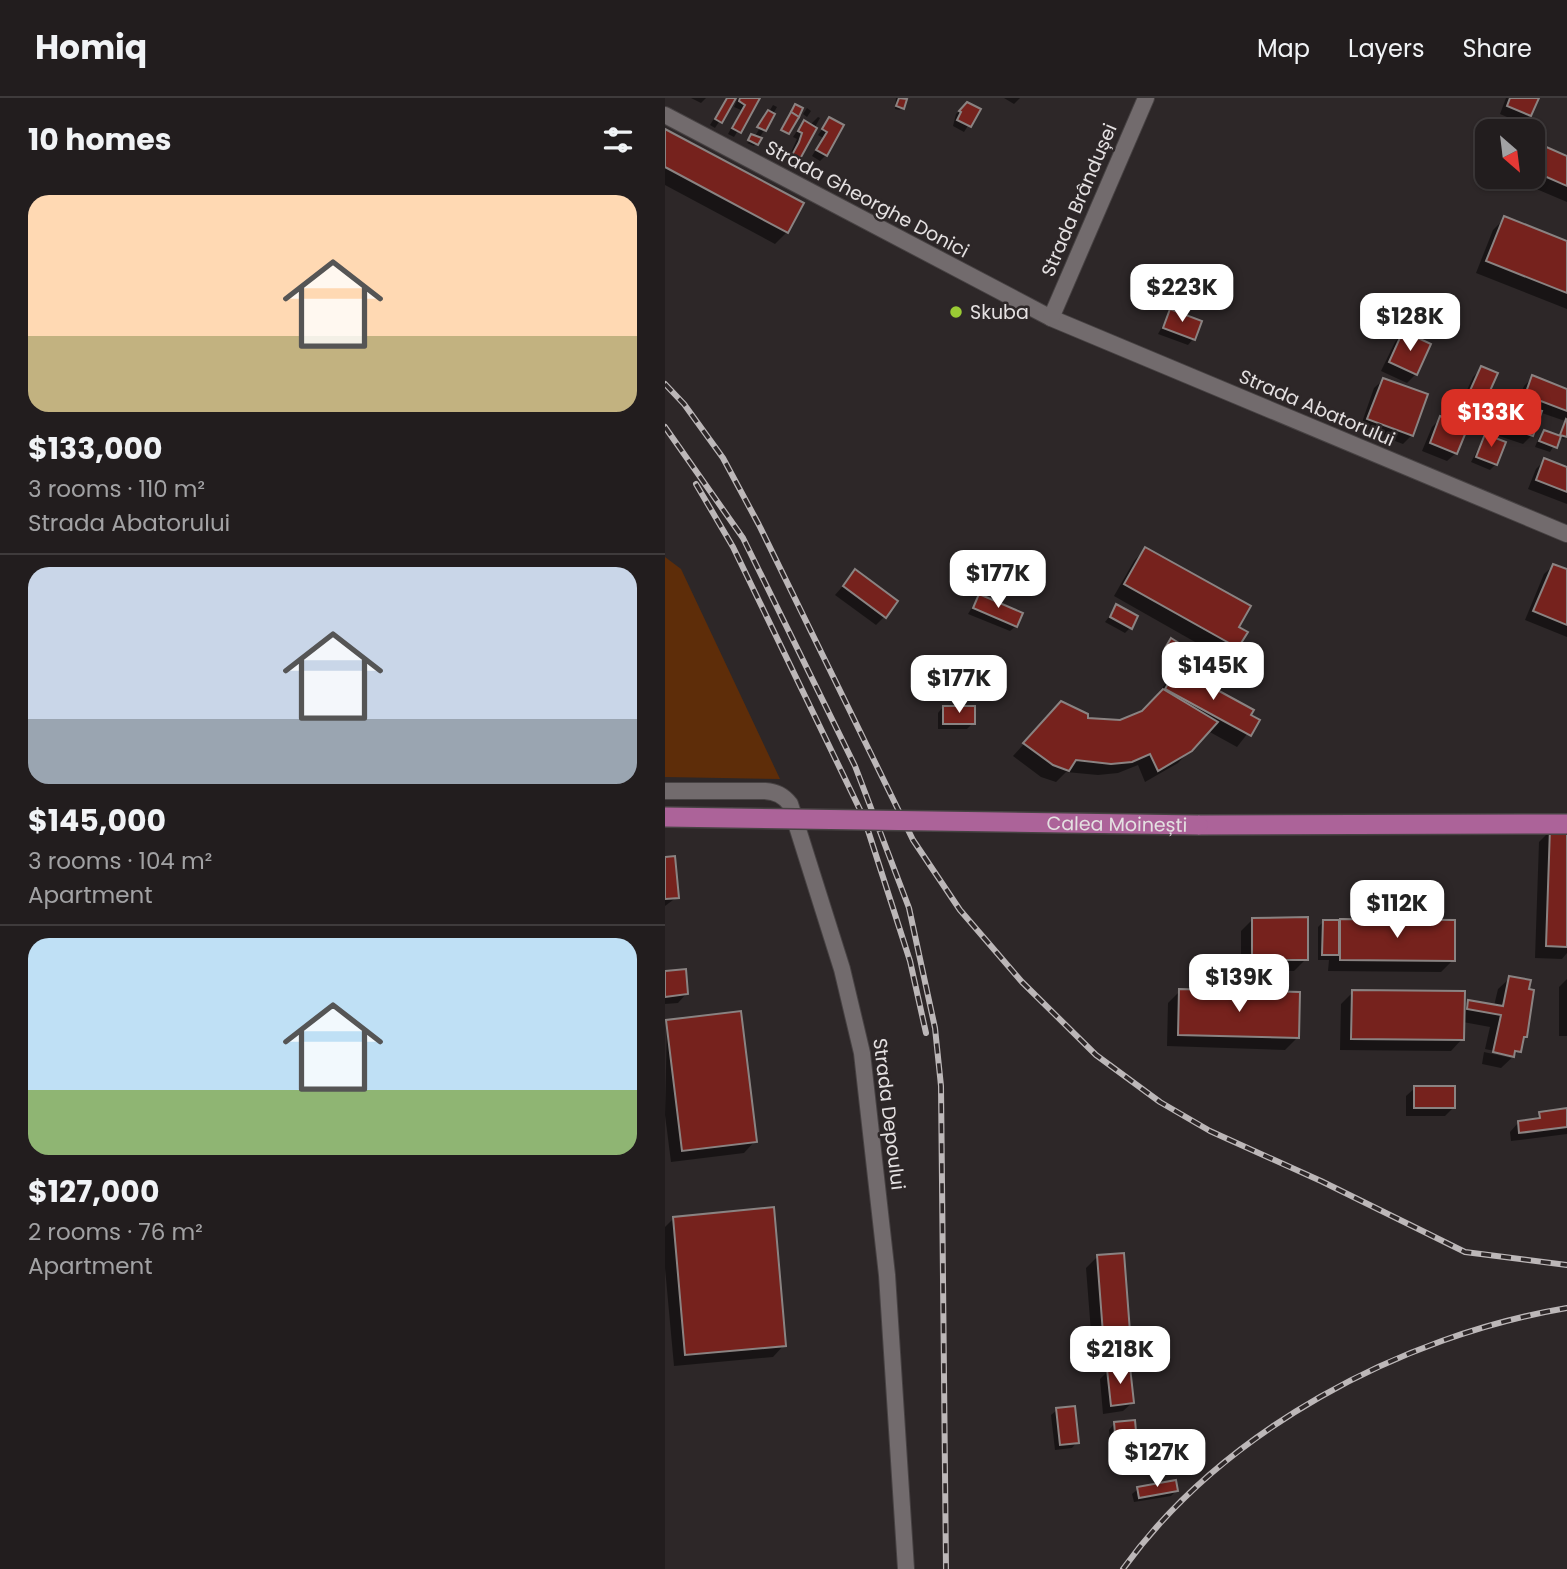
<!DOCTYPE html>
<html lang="en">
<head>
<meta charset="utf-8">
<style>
  body { margin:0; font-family:Poppins,sans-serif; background:#2e2a2b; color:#f1f3f6; height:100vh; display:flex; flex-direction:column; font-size:26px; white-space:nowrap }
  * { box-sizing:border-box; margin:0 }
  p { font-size:23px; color:#a2a2a4 }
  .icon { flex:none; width:38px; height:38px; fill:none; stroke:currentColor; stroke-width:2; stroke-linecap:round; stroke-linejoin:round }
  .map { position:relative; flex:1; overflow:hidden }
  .panel { display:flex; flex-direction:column; background:#221d1e; width:665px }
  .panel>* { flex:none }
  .needle { width:46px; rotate:152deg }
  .fabs { position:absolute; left:810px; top:21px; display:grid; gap:14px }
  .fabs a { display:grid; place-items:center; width:70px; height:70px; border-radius:14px; background:#221d1e; box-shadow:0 2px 5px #0004,0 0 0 2px #3f3b3c; font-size:35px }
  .price { position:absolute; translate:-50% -60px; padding:0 16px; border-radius:14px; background:#fff; color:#222; font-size:23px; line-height:46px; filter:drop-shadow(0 2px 4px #0008) }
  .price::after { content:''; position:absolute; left:50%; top:42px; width:21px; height:16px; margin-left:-10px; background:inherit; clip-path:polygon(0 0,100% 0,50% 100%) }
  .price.active { background:#d93025; color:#fff }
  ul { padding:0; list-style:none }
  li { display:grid; align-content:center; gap:14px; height:371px; padding:0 28px }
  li+li { border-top:2px solid #3f3b3c }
  li span { display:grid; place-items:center; height:217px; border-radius:21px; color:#555 }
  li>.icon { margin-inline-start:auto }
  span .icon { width:126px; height:126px; fill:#fffc; stroke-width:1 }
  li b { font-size:30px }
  h2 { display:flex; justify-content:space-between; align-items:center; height:84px; padding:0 28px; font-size:30px }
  header { display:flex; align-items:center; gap:42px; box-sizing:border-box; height:98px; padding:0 35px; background:#221d1e; border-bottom:2px solid #3f3b3c }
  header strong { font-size:33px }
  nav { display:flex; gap:38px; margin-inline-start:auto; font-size:24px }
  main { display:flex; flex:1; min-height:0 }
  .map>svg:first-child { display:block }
</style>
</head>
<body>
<header>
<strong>Homiq</strong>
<nav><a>Map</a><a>Layers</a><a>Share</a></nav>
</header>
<main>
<section class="panel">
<h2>10 homes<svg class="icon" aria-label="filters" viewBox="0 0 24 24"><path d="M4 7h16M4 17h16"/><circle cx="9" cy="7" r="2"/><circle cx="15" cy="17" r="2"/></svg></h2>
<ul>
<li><span style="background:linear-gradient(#ffd9b3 65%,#c2b280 0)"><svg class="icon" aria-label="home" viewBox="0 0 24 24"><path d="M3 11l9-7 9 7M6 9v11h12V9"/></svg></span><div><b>$133,000</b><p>3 rooms · 110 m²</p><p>Strada Abatorului</p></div></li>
<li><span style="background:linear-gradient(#c9d6e8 70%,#9aa5b1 0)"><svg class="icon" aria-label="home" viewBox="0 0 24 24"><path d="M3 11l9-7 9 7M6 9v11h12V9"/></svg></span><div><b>$145,000</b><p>3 rooms · 104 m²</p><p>Apartment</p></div></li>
<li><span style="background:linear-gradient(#bfe0f5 70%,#8fb573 0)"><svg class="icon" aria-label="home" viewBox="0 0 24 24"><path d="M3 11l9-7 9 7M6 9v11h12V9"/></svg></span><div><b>$127,000</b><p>2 rooms · 76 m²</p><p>Apartment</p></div></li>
</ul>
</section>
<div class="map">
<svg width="902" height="1471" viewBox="0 0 902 1471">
  <rect width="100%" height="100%" fill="#2d2728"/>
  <path fill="#5e2d09" d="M0 459 16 471 115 681 0 679Z"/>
  <g fill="#0007">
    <path d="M26 0H41L36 5Z"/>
    <path d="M62 0H69L50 30 45 27Z"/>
    <path d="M73 0H93L69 39 63 36 76 12 69 9Z"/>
    <path d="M231 0H240L235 12 230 11Z"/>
    <path d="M339 0H355L349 6Z"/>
    <path d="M841 0H872L865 17 856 25 835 16Z"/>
    <path d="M302 6 313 12 299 34 288 28 291 16Z"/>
    <path d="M108 7 112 9 91 46 89 48 82 45 89 40Z"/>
    <path d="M142 10 146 13 142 19 138 16Z"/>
    <path d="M153 19 155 20 133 60 128 66 122 63 132 41 128 39 134 30 139 25 144 28Z"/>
    <path d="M165 21 161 57 155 63 147 58 158 40 153 37Z"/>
    <path d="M0 32 122 134 110 146 0 87Z"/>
    <path d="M870 46 902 60V104L848 81 868 79Z"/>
    <path d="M840 120 902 145V211L811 175 828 132Z"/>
    <path d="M506 213 528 241 523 247 493 236Z"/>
    <path d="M738 235 751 276 742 285 716 273 730 244Z"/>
    <path d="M817 270 810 321 802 330 791 355 782 363 757 353 767 329 776 320 787 325 808 279Z"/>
    <path d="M868 279 902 292V338L899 341 894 339 885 354 870 349 874 339 879 334 894 339 900 323 874 314 867 337 858 346 834 338 844 309 854 300 859 288Z"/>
    <path d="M718 282 747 337 738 346 695 330 709 290Z"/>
    <path d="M820 338 831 366 825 372 806 364Z"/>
    <path d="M880 362 902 370V406L863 391 871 371Z"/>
    <path d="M480 451 571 529 572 549 560 561 449 498 469 463Z"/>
    <path d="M888 468 902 473V539L860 522 879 476Z"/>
    <path d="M190 474 220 518 211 527 170 497Z"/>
    <path d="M314 498 351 528 345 533 303 516Z"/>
    <path d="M452 509 465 530 460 535 440 524Z"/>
    <path d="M507 542 515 558 510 563 496 555Z"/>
    <path d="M512 572 593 622 572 649 543 633 513 665 480 684 473 667 453 675 433 677 401 674 391 684 376 679 348 658 385 617 455 623 477 614Z"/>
    <path d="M278 609 308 625 302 631H273V615Z"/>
    <path d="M886 732H902V855L897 861 870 860 874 744Z"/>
    <path d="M0 761 12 799 0 808Z"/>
    <path d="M588 821 641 861 629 873H576V833Z"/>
    <path d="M676 823 788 862 776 874 663 873 664 862H653V829L658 824 672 826Z"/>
    <path d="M0 875 21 896 13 905 0 906Z"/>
    <path d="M845 880 862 930 854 953 836 970 817 966 819 954 846 960 849 957 820 951 825 929 798 924 797 941 786 953 675 952 676 906 688 894 798 910 804 904 829 908 833 891Z"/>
    <path d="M902 881V938H894V889Z"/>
    <path d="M515 893 632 940 620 952 502 948 503 905Z"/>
    <path d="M2 924 90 1043 79 1055 6 1064 0 1017Z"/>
    <path d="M750 990 788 1010 780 1018H741V998Z"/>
    <path d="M902 1012V1036L846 1043 845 1034 853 1025 868 1023 875 1016Z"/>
    <path d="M8 1121 119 1247 108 1259 9 1268 0 1170V1129Z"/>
    <path d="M433 1158 465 1259 453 1272 467 1305 458 1313 438 1316 435 1281 444 1272 429 1273 421 1170Z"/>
    <path d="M392 1312 412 1344 407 1350 390 1352 386 1317Z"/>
    <path d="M449 1326 472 1356 466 1361 447 1363 444 1332Z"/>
    <path d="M473 1391 511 1393 506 1398 469 1404 467 1396Z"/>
  </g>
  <g fill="#76221d" stroke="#8a8382" stroke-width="2">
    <path d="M62 0H71L57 25 50 21Z"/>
    <path d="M75 0H95L76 35 67 30 80 7 74 3Z"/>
    <path d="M234 0 242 1 239 11 231 8Z"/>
    <path d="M845 0H874L866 18 842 8Z"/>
    <path d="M302 4 316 11 306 29 292 22 296 14 294 13Z"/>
    <path d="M130 6 138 10 134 19 126 14Z"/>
    <path d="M103 12 110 16 101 33 92 29Z"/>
    <path d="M126 14 134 19 124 36 116 32Z"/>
    <path d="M164 19 179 27 162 58 151 52 162 34 157 31Z"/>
    <path d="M139 22 152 30 135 61 127 57 134 44 137 35 133 33Z"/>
    <path d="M0 31 139 105 123 135 0 69Z"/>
    <path d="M86 36 97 40 93 47 83 42Z"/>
    <path d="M870 44 902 58V88L868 73Z"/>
    <path d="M839 118 902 143V195L821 163Z"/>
    <path d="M505 211 537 223 530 242 498 230Z"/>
    <path d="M738 233 766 246 752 277 724 264Z"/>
    <path d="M816 268 833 275 812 322 795 315Z"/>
    <path d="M867 277 902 291V313L860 297Z"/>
    <path d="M718 280 763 296 748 338 702 321Z"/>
    <path d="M852 298 869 303 867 310 877 313 868 338 842 329Z"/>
    <path d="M775 318 803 329 792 356 765 345Z"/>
    <path d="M901 321 902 322V339L895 337Z"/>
    <path d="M879 332 896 338 892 350 874 343Z"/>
    <path d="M820 336 841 344 832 367 811 359Z"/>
    <path d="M879 360 902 369V394L871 382Z"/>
    <path d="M480 449 586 508 574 529 583 534 573 550 459 486Z"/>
    <path d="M888 466 902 471V527L868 513Z"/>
    <path d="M190 471 233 503 221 520 178 488Z"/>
    <path d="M314 496 358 515 352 529 308 510Z"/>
    <path d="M451 506 473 518 467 531 445 519Z"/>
    <path d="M506 540 522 550 517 559 500 550Z"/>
    <path d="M512 570 589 612 586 617 595 622 586 638 500 591Z"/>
    <path d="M498 591 553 624 527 653 493 673 485 656 467 664 446 666 411 662 404 673 388 667 358 645 396 603 423 616V620L455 622 477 613Z"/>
    <rect x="278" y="608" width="32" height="18"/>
    <path d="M885 730H902V849L881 848Z"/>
    <path d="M10 758 14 800 0 801V759Z"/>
    <path d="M643 819V862H587V820Z"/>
    <path d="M675 821 790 822V863L675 862Z"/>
    <path d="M658 822H674V857H657Z"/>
    <path d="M21 871 23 896 0 899V873Z"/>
    <path d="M844 878 866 882 864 891 869 892 862 939H859L856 954 850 953 849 959 828 954 836 917 802 911 803 902 838 908Z"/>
    <path d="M514 891 635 894 634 940 513 937Z"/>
    <path d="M687 892 800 893 799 942 686 941Z"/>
    <path d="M76 913 92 1044 17 1053 1 922Z"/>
    <rect x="749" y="988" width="41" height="22"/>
    <path d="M902 1010V1029L854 1035 853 1023 875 1020 874 1014Z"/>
    <path d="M109 1109 121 1248 20 1257 8 1119Z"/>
    <path d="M459 1155 467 1260 440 1262 432 1157Z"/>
    <path d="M465 1269 469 1305 446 1308 442 1271Z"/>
    <path d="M410 1308 414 1345 395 1347 391 1310Z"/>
    <path d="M470 1322 473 1356 452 1359 449 1324Z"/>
    <path d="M511 1382 513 1393 474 1400 472 1389Z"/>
  </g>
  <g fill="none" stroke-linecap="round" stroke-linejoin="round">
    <defs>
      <g id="minor">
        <path d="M0 17 386 220 902 436"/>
        <path d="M386 220 481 0"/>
        <path d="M0 693H100C111 694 118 697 125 706L177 871 197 955 222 1177 241 1471"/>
      </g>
      <path id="major" d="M533 727 902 726"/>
    </defs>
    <use href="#minor" stroke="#474243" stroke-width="18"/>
    <use href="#major" stroke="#474243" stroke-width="22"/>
    <use href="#minor" stroke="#726b6d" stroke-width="16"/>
    <use href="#major" stroke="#ac6399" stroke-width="19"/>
    <defs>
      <g id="rail">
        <path d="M0 286 19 306 58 360 94 427 248 742 295 812 357 884 431 957 495 1004 545 1033 656 1083 800 1154 902 1167"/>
        <path d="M0 329 78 440 190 668 244 810 270 930 276 988 281 1471"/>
        <path d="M31 386 68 449 199 720 245 863 261 935"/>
        <path d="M458 1471C558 1332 736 1238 902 1210"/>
      </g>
    </defs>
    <use href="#rail" stroke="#bcb7b8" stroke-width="6"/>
    <use href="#rail" stroke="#2d2728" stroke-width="3.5" stroke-dasharray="10" stroke-linecap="butt"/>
    <defs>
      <g id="major-bridge">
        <path id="s1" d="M0 719 533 727"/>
      </g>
    </defs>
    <use href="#major-bridge" stroke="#474243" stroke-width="22" stroke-linecap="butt"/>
    <use href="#major-bridge" stroke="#ac6399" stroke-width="19"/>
  </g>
  <circle fill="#9acb34" stroke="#2d2728" stroke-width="2.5" cx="291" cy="214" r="7"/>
  <g text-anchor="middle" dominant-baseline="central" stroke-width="5" stroke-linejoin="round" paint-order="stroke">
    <g font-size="19" fill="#e4e0e1" stroke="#2d2728">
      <text transform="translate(202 101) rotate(28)">Strada Gheorghe Donici</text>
      <text transform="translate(414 102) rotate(-67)">Strada Brândușei</text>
      <text transform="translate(652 310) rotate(23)">Strada Abatorului</text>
      <text stroke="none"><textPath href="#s1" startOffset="452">Calea Moinești</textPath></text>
      <text transform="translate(224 1016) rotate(83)">Strada Depoului</text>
    </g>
    <g font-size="19" fill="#e4e0e1" stroke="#2d2728" text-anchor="start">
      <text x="305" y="214">Skuba</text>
    </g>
  </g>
</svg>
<div class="fabs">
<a><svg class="needle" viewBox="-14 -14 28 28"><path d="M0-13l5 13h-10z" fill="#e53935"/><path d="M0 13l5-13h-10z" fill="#a2a2a4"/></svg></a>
</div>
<b class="price" style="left:517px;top:226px">$223K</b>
<b class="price" style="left:745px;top:255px">$128K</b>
<b class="price active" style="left:826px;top:351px">$133K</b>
<b class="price" style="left:333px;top:512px">$177K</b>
<b class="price" style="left:548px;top:604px">$145K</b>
<b class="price" style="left:294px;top:617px">$177K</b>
<b class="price" style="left:732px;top:842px">$112K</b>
<b class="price" style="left:574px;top:916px">$139K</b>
<b class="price" style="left:455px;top:1288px">$218K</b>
<b class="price" style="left:492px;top:1391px">$127K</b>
</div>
</main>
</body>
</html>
